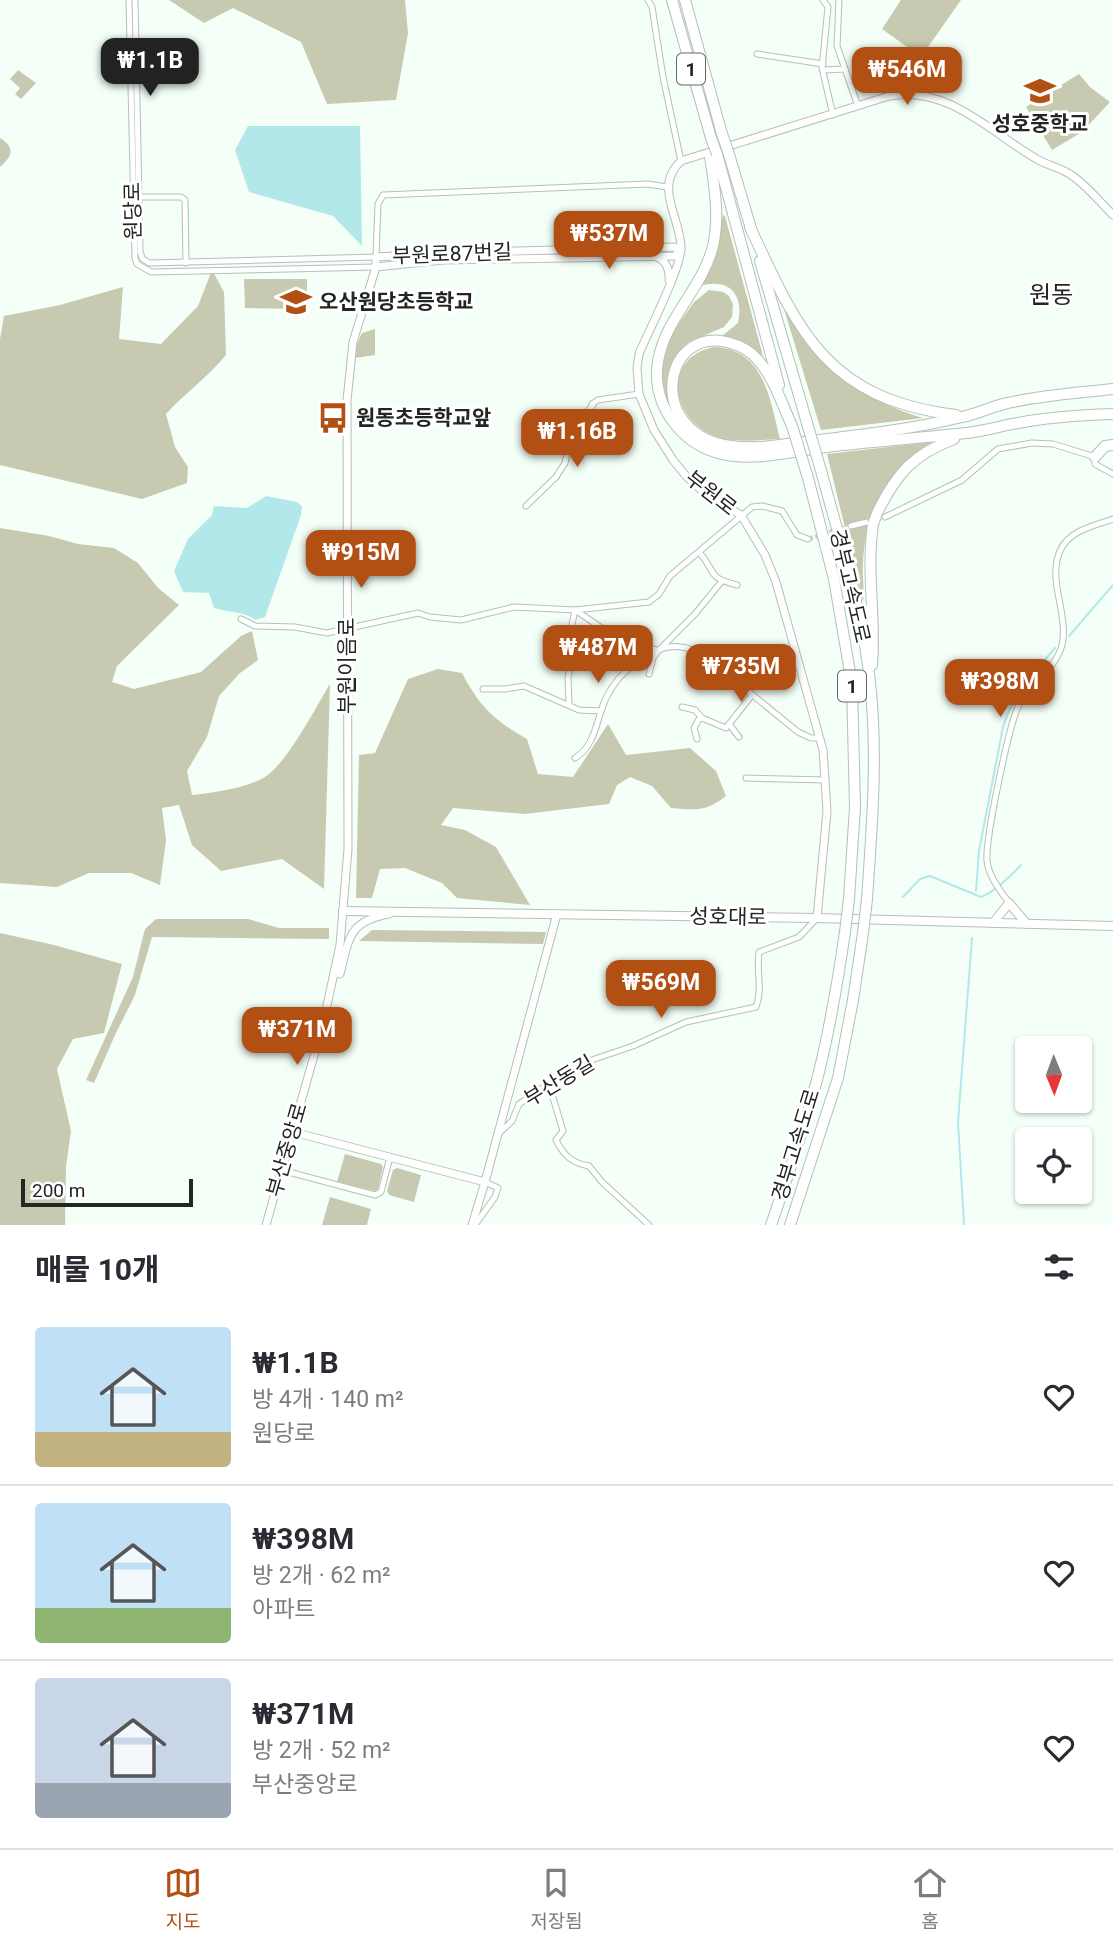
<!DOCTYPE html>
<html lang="ko">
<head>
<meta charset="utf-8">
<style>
  body { margin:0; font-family:Roboto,"Noto Sans KR",sans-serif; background:#f2f2f3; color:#2b2b33; height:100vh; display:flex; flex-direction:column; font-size:26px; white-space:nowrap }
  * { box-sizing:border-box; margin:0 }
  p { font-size:23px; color:#7c7c81 }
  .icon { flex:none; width:38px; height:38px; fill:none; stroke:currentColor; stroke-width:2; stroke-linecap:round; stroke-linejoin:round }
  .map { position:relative; height:1225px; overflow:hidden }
  .side { display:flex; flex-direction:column; background:#fff; flex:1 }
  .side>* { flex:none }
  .needle { width:46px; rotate:179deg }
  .controls { position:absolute; left:1015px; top:1036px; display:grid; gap:14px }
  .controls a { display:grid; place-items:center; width:77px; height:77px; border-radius:7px; background:#fff; box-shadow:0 2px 5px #0004; font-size:35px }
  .scale { position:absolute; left:21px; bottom:18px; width:172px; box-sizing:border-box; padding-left:7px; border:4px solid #222724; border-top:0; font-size:19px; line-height:24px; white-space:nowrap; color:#222724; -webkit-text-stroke:5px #fff; paint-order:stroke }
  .price { position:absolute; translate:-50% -60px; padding:0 16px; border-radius:14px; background:#b25013; color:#fff; font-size:23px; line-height:46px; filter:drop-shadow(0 2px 4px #0008) }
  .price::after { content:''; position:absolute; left:50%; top:42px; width:21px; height:16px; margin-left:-10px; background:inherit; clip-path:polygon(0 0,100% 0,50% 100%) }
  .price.current { background:#222; color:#fff }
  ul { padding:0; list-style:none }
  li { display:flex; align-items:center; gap:21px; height:175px; padding:0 35px }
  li+li { border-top:2px solid #e1e1e2 }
  li span { display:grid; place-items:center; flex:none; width:196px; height:140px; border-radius:7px; color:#555 }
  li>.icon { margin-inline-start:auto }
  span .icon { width:84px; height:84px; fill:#fffc; stroke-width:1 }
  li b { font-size:30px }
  h2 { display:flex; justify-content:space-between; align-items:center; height:84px; padding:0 35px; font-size:30px }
  .dock { display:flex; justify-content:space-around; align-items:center; height:98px; border-top:2px solid #e1e1e2; background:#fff; font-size:19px; color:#7c7c81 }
  .dock a { display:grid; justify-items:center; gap:4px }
  .dock .current { color:#b25013 }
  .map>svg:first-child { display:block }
</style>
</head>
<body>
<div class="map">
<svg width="1113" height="1225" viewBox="0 0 1113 1225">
  <rect width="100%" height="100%" fill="#f3fff7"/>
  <g fill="#c7cab0">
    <path d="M169 0H405L408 33 396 100 327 104 301 42 233 8 204 23Z"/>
    <path d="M901 0H961L921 57 882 29Z"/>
    <path d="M18 70 36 83 21 99 15 94 20 88 10 79Z"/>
    <path d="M1079 74 1090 87 1110 102 1082 132 1052 150 1026 107Z"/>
    <path d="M0 138C16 148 12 156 0 167Z"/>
    <path d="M723 215 725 216 763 356 748 344 722 336 738 323C744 295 730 277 700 286L720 232Z"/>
    <path d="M212 270 224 292 226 355C208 377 185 393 166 414L175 447 188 467 187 483 142 499 0 465V339L4 316 60 305 123 287 119 339 161 344 198 306Z"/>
    <path d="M244 279H307V309L245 308Z"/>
    <path d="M709 290 723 292 729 296 733 304 732 317 724 327 687 343 678 356 670 406 668 405 661 387V368L668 339 694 302Z"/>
    <path d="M784 309C817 364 862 400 923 418L821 430Z"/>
    <path d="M375 329V355L355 358 357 344 362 333Z"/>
    <path d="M714 347C765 349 770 400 780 439 758 440 732 444 710 434 669 414 664 357 714 347Z"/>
    <path d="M932 442C886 471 865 510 863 564 862 577 865 590 863 602L827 454Z"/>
    <path d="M0 528 49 536 78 544 114 548 138 563 158 588 179 605 117 666 112 682 134 689 201 672 241 636 252 631 258 660 240 673 219 696 207 737 187 771 192 795C213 793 247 788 265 777 287 763 316 707 330 684L324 889 282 859 221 871 192 845 179 805 162 808 166 840 160 885 131 873H89L57 887 0 883Z"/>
    <path d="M438 669 462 673C480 707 494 720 527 739L538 774 573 777 608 724 626 755 690 748 716 771 726 796C705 812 696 810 671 808L652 786 630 777 617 785 609 804 525 814 453 808 441 825 465 830 496 847 530 905 457 898 442 883 405 868 380 869 372 898H356L359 755 375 753 408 679Z"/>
    <path d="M156 919H248L279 928H329V939L152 937 135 995 115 1035 94 1083 86 1080 133 977 145 929Z"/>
    <path d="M372 930 546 932 543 944 359 941Z"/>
    <path d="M0 933 54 945 122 964 104 1033 73 1039 57 1069 71 1131 66 1166 65 1225H0Z"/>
    <path d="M345 1154 381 1164 383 1167 378 1189 375 1191 337 1182Z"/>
    <path d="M397 1168 421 1175 414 1202 389 1195 387 1191 393 1170Z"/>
    <path d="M330 1197 371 1209 367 1225H322Z"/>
  </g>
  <g fill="#b3e8ea">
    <path d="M248 126H360L362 246 333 216 249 192 235 150Z"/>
    <path d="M266 496 297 502 302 506 301 515 265 617 256 620C243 611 229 613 214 608L209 593 183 592 174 571 188 539 212 515 214 506 247 508Z"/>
  </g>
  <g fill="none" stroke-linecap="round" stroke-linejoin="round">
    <g stroke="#b3e8ea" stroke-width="2">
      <path d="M1069 636 1113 585"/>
      <path d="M976 891 979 851 1003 727C1013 695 1033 673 1055 648"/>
      <path d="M903 897 920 879 930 876 981 897C993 893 1012 875 1021 865"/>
      <path d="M964 1225 958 1122 972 938"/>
    </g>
    <path stroke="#c9d4cd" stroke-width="5" stroke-dasharray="5 2.5" stroke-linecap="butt" d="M808 539 851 526"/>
    <defs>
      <g id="minor">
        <path d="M129 0 135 258 137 264 151 272 376 267"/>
        <path d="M135 0 140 251 142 258 149 263 376 257 378 204 383 195 648 184 667 187"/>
        <path d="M648 0 652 7 663 77 681 161"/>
        <path d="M823 0 828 7 822 68 833 115"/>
        <path d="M839 0 837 46 858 106"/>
        <path d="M757 54 823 64"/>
        <path d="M823 70 845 69"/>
        <path d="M136 197H181L185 200 186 263"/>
        <path d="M592 404 598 400 639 394"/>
        <path d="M526 506 556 477 565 463 573 428 593 405"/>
        <path d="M885 517 962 480 998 449 1032 443 1053 444 1095 457V464L1113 474"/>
        <path d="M851 526 867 522"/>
        <path d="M700 553C717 573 706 577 737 585"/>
        <path d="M241 619 255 626 295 627 327 633 418 613 430 617 461 620 514 607 575 610 649 602 659 594 670 576 752 507 762 506 782 511 797 535 808 539"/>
        <path d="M649 674 653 658 658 651 695 614 722 581"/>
        <path d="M483 689H505L524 686 579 710 601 711"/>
        <path d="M569 705 568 677 571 665V629L575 610 618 639 634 641 658 651"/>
        <path d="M682 707 695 710 702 718"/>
        <path d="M729 724 739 737"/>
        <path d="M697 739 694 728 699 719 702 718 726 728 752 695"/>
        <path d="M575 758C597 745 596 717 607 696 619 672 653 643 681 647 692 648 702 655 711 661L798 732 811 738H820"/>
        <path d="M746 778 826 780"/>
        <path d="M1009 903C1000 890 989 877 987 861 985 840 1009 724 1019 705 1030 684 1056 669 1062 645 1069 615 1047 580 1060 551 1069 530 1094 526 1113 519"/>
        <path d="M549 1084 563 1131 556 1140C564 1156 572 1163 589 1166L602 1182 649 1225"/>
        <path d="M497 1135 512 1121 519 1104 577 1065 633 1046 686 1022 756 1007C763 989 756 971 759 952L799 937 817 918"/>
        <path d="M281 1170 375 1195 381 1192 390 1157"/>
        <path d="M475 1225 495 1197 498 1188 485 1182"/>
      </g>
      <g id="tertiary">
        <path d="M656 257C666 260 670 270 669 280"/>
        <path d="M376 267 443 260 675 256 680 250"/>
        <path d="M817 918 827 811 823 750 776 582 765 555 741 515 701 490 686 476 673 460 654 430 639 394 637 368 639 354C649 330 680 271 681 248 681 218 653 187 681 161L889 96C947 85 989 131 1035 158 1047 166 1062 167 1074 177 1089 188 1100 202 1113 215"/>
        <path d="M340 974C349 939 348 921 389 914"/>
        <path d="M293 1132 485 1182 557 914"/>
        <path d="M266 1225 323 1024 340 945 348 849 347 400 353 342 376 267V257L443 253 674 247 681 249"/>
        <path d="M472 1225 485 1182"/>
      </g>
      <g id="secondary">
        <path d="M343 911 817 918 1113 926"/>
        <path d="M993 923 1009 903 1027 924"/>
      </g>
      <g id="motorway">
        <path d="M672 0 711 138"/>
        <path d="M685 0 722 134"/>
        <path d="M728 151 752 232"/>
        <path d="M717 154 779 385"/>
        <path d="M710 156C714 185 720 216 713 246 702 291 660 322 657 370 655 408 682 443 718 453 754 463 798 450 834 446 878 441 922 438 966 433 984 431 1001 426 1018 423 1049 417 1081 415 1113 414"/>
        <path d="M750 227C799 333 827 399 956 415"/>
        <path d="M760 261 807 423"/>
        <path d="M792 426C782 404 774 378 758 360 750 350 739 345 727 342 662 327 645 434 731 446 757 450 785 444 811 441 862 435 912 429 962 417 978 414 992 406 1008 403 1042 395 1078 393 1113 389"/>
        <path d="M1095 457 1105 446 1113 445"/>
        <path d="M822 474C840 542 863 612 870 682 878 754 872 827 867 899"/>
        <path d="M808 478 834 579 852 684 855 807 849 899"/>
        <path d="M878 511C897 473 914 454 954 439"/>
        <path d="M872 665C876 618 866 572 873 524"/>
        <path d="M771 1225C788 1176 805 1126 818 1076 830 1028 838 980 845 932"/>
        <path d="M790 1225 838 1078 853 1000 863 933"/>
      </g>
    </defs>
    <use href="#minor" stroke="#b3c1b7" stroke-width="7"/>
    <use href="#tertiary" stroke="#b3c1b7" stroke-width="9"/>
    <use href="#secondary" stroke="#b3c1b7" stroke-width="10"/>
    <use href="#motorway" stroke="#b3c1b7" stroke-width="12"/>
    <use href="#minor" stroke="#fff" stroke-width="5"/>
    <use href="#tertiary" stroke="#fff" stroke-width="7"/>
    <use href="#secondary" stroke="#fff" stroke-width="8"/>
    <use href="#motorway" stroke="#fff" stroke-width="10"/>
    <defs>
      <g id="motorway-bridge">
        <path d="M722 134 728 151"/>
        <path d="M711 138 717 154"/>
        <path d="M807 423 822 474"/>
        <path d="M792 426 808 478"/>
        <path d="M873 524 878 511"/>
        <path d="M845 932 849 899"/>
        <path d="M863 933 867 899"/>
      </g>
    </defs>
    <use href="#motorway-bridge" stroke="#b3c1b7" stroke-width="12" stroke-linecap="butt"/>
    <use href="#motorway-bridge" stroke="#fff" stroke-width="10"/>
  </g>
  <defs>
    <symbol id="school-bare" viewBox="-9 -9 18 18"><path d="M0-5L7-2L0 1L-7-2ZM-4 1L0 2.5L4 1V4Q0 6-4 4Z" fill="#b25013" stroke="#fff" stroke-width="2.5" paint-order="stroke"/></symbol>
    <symbol id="bus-bare" viewBox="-9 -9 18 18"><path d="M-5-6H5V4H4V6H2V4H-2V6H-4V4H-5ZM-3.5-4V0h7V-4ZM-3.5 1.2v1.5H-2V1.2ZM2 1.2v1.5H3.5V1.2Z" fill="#b25013" stroke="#fff" stroke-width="2.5" paint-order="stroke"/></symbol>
  </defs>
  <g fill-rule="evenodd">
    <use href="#school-bare" x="1018" y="69" width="44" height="44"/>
    <use href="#school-bare" x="274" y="280" width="44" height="44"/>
    <use href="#bus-bare" x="311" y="396" width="44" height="44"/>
  </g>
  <g text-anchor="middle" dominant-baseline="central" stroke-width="6" stroke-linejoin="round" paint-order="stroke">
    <g fill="#fff" stroke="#646866" stroke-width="2">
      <rect x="677" y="53.5" width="28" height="31" rx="5"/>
      <rect x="838" y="670.5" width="28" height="31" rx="5"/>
    </g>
    <g font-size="19" font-weight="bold" fill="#222724">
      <text x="691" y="69">1</text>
      <text x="852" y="686">1</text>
    </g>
    <g font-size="21" font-weight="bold" fill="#222724" stroke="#fff" text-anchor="start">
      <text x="1040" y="124" text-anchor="middle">성호중학교</text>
      <text x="319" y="302">오산원당초등학교</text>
      <text x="356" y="418">원동초등학교앞</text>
    </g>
    <g font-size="21" fill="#222724" stroke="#fff">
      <text transform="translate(133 211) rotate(-91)">원당로</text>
      <text transform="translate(452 254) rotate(-2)">부원로87번길</text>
      <text transform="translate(711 493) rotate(38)">부원로</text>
      <text transform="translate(850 586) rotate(77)">경부고속도로</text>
      <text transform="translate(347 666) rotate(-90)">부원이음로</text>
      <text transform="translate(728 917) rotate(1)">성호대로</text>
      <text transform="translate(559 1081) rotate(-31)">부산동길</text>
      <text transform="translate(796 1145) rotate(-73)">경부고속도로</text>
      <text transform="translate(287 1150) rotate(-74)">부산중앙로</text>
    </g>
    <g font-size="24" fill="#222724" stroke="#fff">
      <text x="1051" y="295">원동</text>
    </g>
  </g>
</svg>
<div class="controls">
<a><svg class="needle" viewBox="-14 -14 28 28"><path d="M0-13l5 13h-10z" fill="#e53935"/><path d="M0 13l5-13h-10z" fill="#7c7c81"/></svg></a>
<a><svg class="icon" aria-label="locate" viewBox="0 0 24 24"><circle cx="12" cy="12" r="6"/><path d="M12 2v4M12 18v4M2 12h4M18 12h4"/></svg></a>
</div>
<div class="scale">200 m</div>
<b class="price current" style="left:150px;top:98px">₩1.1B</b>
<b class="price" style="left:907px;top:107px">₩546M</b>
<b class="price" style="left:609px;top:271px">₩537M</b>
<b class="price" style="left:577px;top:469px">₩1.16B</b>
<b class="price" style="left:361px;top:590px">₩915M</b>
<b class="price" style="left:598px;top:685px">₩487M</b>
<b class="price" style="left:741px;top:704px">₩735M</b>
<b class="price" style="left:1000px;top:719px">₩398M</b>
<b class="price" style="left:661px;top:1020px">₩569M</b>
<b class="price" style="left:297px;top:1067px">₩371M</b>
</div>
<section class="side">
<h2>매물 10개<svg class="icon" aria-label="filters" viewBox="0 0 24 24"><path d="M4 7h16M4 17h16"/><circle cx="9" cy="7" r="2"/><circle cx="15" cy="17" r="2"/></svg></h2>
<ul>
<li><span style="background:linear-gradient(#bfe0f5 75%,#c2b280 0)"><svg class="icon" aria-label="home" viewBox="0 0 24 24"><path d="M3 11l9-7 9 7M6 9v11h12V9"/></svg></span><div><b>₩1.1B</b><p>방 4개 · 140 m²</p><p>원당로</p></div><svg class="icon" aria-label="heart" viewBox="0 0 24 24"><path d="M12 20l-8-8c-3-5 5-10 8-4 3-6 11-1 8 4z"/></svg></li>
<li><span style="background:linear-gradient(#bfe0f5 75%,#8fb573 0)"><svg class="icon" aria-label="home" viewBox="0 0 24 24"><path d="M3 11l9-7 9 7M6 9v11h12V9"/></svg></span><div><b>₩398M</b><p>방 2개 · 62 m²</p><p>아파트</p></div><svg class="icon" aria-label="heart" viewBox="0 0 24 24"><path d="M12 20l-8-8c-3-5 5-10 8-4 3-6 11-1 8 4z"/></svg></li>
<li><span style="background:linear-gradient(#c9d6e8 75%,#9aa5b1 0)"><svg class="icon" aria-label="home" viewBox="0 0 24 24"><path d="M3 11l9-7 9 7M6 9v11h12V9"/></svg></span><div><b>₩371M</b><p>방 2개 · 52 m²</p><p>부산중앙로</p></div><svg class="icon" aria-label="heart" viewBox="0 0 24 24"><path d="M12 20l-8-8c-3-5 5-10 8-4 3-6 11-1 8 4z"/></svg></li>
</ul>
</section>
<nav class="dock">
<a class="current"><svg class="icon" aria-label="map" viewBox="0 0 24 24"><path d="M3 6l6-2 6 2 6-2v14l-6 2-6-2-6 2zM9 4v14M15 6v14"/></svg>지도</a>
<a><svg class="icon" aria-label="saved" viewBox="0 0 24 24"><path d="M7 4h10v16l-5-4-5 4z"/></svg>저장됨</a>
<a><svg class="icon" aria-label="home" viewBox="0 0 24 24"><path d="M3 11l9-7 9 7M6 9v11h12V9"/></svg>홈</a>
</nav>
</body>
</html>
